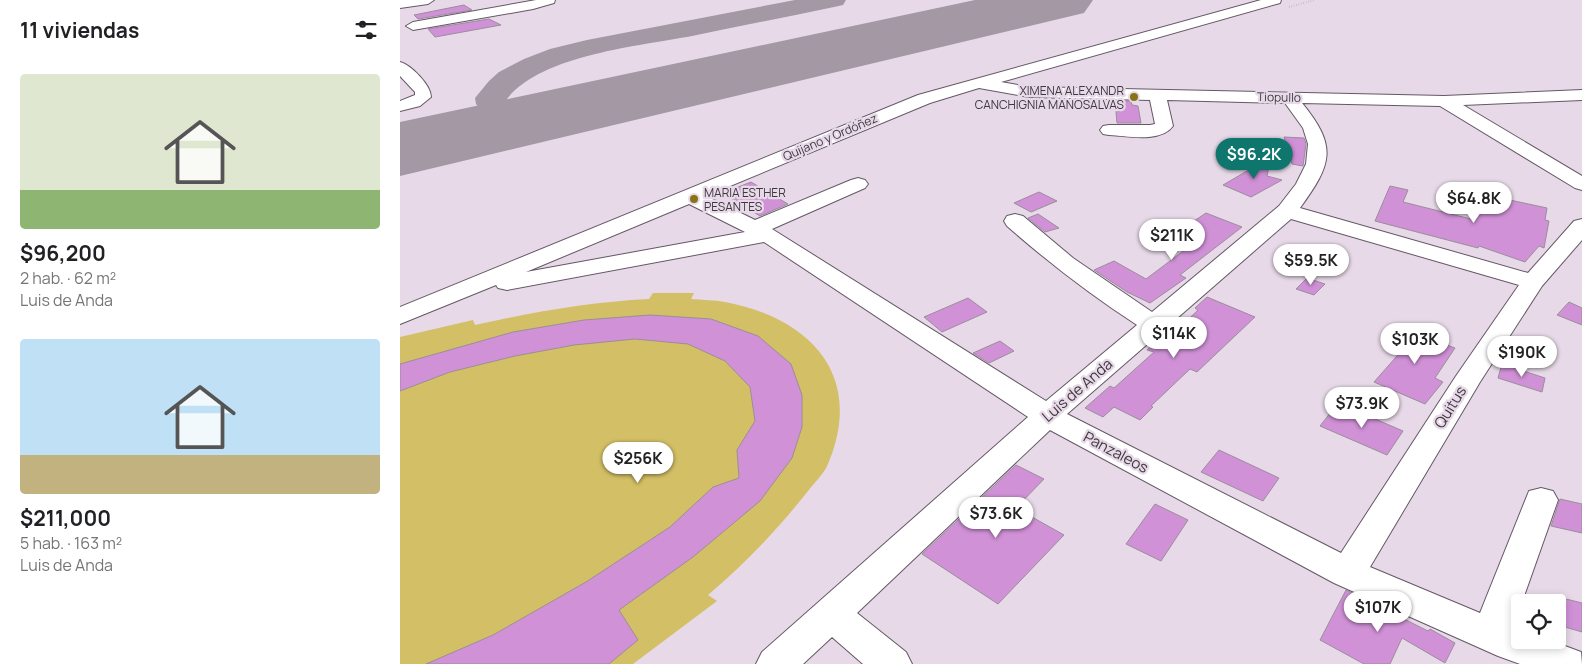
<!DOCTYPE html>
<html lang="es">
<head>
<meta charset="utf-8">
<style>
  body { margin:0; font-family:Manrope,sans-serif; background:#f6f6f6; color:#202124; height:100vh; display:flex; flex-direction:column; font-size:19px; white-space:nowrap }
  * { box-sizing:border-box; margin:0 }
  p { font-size:16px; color:#757577 }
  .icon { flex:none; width:28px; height:28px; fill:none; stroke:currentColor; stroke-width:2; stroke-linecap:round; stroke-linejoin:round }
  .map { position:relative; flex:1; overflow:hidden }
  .sheet { display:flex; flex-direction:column; background:#fff; width:400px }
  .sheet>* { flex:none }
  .fabs { position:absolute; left:1111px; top:594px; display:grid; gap:10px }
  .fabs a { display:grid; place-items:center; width:55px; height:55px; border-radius:5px; background:#fff; box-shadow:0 2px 8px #0003; font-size:25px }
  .price { position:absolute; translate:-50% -42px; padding:0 11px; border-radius:18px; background:#fff; color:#222; font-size:16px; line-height:32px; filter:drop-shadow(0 1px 2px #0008) }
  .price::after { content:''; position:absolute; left:50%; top:30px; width:15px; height:11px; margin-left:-8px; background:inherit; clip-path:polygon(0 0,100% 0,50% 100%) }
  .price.on { background:#0f766e; color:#fff }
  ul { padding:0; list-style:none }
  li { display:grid; align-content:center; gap:10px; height:265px; padding:0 20px }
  li span { display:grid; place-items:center; height:155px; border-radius:5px; color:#555 }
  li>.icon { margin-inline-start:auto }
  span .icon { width:90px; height:90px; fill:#fffc; stroke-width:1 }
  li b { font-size:21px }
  h2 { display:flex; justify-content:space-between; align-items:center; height:60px; padding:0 20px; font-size:21px }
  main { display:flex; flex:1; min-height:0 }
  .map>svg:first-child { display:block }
</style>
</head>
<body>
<main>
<section class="sheet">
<h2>11 viviendas<svg class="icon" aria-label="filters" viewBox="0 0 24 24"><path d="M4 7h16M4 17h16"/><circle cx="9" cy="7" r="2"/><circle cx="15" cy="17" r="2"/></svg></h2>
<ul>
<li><span style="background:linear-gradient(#dfe7d0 75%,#8fb573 0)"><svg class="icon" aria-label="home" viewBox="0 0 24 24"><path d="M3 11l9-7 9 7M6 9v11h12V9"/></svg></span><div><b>$96,200</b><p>2 hab. · 62 m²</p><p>Luis de Anda</p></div></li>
<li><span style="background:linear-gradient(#bfe0f5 75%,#c2b280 0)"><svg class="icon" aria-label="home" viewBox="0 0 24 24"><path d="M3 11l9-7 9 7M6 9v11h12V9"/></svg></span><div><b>$211,000</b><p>5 hab. · 163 m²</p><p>Luis de Anda</p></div></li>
</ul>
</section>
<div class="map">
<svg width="1182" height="664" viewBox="0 0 1182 664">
  <rect width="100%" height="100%" fill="#e7d9e8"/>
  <path fill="#d3bf65" d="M253 293H294L291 299C302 300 314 300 325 302 411 318 465 376 428 464 424 474 414 483 408 491 378 529 345 564 308 595L317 601 233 664H0V337L73 320 75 325C133 312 190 302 249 299Z"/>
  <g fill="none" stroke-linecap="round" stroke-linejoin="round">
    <path fill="#a398a4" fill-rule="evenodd" d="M395 0H446L443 5 434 7C387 17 339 26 292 36 239 46 141 55 107 99L110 102 145 112 150 119 145 126 133 129 86 116 76 104 75 98 89 81 99 72 124 59 150 49 187 40Z"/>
    <path fill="#a398a4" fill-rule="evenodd" d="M575 0H693L684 13 0 176V122Z"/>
  </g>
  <g fill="#d091d7" stroke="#9a8e9b">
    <path d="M64 5 72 10 18 19 14 15Z"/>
    <path d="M89 19 101 25 35 37 28 29Z"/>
    <path d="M715 101H731L732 105 738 106 741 123H717Z"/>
    <path d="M884 137 904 138 906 144 903 166 892 164Z"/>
    <path d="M871 157 867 176 882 180 851 197 823 185Z"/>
    <path d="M351 182 388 204 360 216 323 193Z"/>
    <path d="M990 186 1008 190 1003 202 1075 220 1082 194 1147 208 1145 220 1149 221 1144 248 1139 246 1125 262 1079 246 1078 248 975 221Z"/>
    <path d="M639 192 657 201 631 212 614 203Z"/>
    <path d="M806 213 842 227 780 275 786 278 750 303 727 292 694 270 714 261 746 279 802 237 782 229Z"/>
    <path d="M638 214 659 228 645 232 628 218Z"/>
    <path d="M907 278 925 284 914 295 896 289Z"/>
    <path d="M807 297 855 317 797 372 790 369 751 406 753 407 740 420 714 407 703 417 685 408 710 386 714 388 754 352 747 350 766 334 771 336 798 310 795 308Z"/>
    <path d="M568 298 587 312 542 332 524 317Z"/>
    <path d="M1169 302 1182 308V325L1157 315Z"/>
    <path d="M250 315 311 319 358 336 391 364 402 395V427L392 458 360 501 293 557 219 610 238 640 209 664H26L93 635 186 582 270 527 313 487 339 478 337 450 355 421 350 387 325 361 288 344 235 339 174 345 115 356 50 372 0 391V364L113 332 184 320Z"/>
    <path d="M996 326 1055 348 1035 378 1043 382 1025 404 974 382 1004 348 985 341Z"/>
    <path d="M600 341 614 351 589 363 573 353Z"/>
    <path d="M1102 364 1145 378 1142 392 1098 378Z"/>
    <path d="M938 403 1003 431 987 455 920 426Z"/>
    <path d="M819 450 879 478 863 501 801 472Z"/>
    <path d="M616 465 644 479 616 508 664 535 598 604 522 554Z"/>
    <path d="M1160 499 1182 504V533L1151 526Z"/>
    <path d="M755 504 788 520 761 561 726 544Z"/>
    <path d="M946 590 1028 631 1030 629 1055 643 1045 663 1002 638 990 664H964L920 640Z"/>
    <path d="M1158 597 1182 603V632L1158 625Z"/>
  </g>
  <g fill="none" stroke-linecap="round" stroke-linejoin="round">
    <defs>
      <g id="minor">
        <path d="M0 0H34L28 4 0 8Z"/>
        <path d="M136 0H155L154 3 133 9 13 30 6 26 13 22Z"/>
        <path d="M861 0H881L880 3 601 82 629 87 1044 96 1182 90V100L1063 105 1182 176V190L1175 188 1040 106 902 103C938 147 932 164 900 208L1128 273 1174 221 1182 219V240L1142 286 1080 382 970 567 1080 613 1129 491 1141 488 1153 491 1158 500 1122 602H1120L1113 627 1120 630V640H1149L1181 652 1182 664H1120L1098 656 934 583 650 430 457 613 506 652 512 664H463L432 637 403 664H356L362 652 628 417 364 242 107 290 98 288 96 285 0 324V307L518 95ZM579 88 629 97 750 100 755 124 750 125H709L703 126 700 130 703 134 709 135C727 136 761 143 773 126L767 100 885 103 903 128 908 144 906 164 896 184 879 206 752 312 673 258 623 216 615 214 607 216 604 221 607 226C648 262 691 295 737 325L646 401 372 229 465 188 468 184 465 180 458 178 451 180 355 220 306 196 530 103ZM289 204 345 232 126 272ZM891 219 1119 285 1056 376 941 553 667 414Z"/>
        <path d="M0 62C11 65 31 85 31 97L20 106 0 111V101L15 95V92L0 76Z"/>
      </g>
    </defs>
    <use href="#minor" stroke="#645865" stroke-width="2"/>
    <path stroke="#b4a8b5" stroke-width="2" stroke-dasharray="0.5 2" stroke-linecap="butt" d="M889 7 914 0"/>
    <use href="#minor" fill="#fff" fill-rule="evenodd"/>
  </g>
  <g fill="#867416" stroke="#e7d9e8" stroke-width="2">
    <circle cx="734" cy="97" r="5"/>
    <circle cx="294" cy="199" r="5"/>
  </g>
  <g text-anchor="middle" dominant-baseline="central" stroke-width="4.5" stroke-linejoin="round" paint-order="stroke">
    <g font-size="12" fill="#3e383e" stroke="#e7d9e8" text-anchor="end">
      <text x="724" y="90">XIMENA ALEXANDR<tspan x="724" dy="14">CANCHIGNIA MANOSALVAS</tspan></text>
      <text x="304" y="192" text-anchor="start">MARIA ESTHER<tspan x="304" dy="14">PESANTES</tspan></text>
    </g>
    <g font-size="12" fill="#3e383e" stroke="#e7d9e8">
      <text transform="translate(879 97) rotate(1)">Tiopullo</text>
      <text transform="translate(430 137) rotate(-23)">Quijano y Ordóñez</text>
    </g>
    <g font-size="15" fill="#3e383e" stroke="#e7d9e8">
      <text transform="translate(677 390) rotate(-41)">Luis de Anda</text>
      <text transform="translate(1050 407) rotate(-58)">Quitus</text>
      <text transform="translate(716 452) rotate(28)">Panzaleos</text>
    </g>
  </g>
</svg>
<div class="fabs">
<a><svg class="icon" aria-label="locate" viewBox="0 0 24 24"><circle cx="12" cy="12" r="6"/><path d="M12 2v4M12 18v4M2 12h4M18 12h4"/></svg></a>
</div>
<b class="price on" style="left:854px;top:180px">$96.2K</b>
<b class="price" style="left:1074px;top:224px">$64.8K</b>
<b class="price" style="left:772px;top:261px">$211K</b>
<b class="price" style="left:911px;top:286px">$59.5K</b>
<b class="price" style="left:774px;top:359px">$114K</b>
<b class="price" style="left:1015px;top:365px">$103K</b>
<b class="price" style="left:1122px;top:378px">$190K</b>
<b class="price" style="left:962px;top:429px">$73.9K</b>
<b class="price" style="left:238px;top:484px">$256K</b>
<b class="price" style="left:596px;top:539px">$73.6K</b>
<b class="price" style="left:978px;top:633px">$107K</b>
</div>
</main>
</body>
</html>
